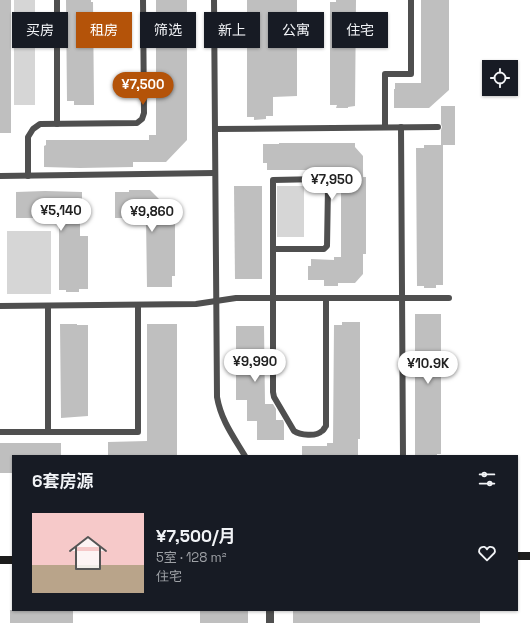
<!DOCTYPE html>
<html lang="zh">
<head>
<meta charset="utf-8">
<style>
  body { margin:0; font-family:"Space Grotesk","Noto Sans SC",sans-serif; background:#242831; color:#f1f3f6; height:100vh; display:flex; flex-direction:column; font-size:15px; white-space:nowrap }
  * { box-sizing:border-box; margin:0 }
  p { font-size:13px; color:#9ea1a6 }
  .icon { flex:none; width:22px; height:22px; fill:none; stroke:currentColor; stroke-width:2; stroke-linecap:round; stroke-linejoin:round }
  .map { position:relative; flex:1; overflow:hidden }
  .panel { position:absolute; left:12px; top:455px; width:506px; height:156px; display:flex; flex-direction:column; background:#171b24; border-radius:0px; box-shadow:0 1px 3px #0004 }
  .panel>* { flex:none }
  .hud { position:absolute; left:12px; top:12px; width:506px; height:36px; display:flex; gap:8px }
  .fabs { position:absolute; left:482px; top:60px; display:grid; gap:8px }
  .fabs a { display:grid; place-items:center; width:36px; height:36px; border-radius:0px; background:#171b24; box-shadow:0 1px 3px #0004; font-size:20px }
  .price { position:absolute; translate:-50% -34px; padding:0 9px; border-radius:14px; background:#fff; color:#222; font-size:13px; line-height:26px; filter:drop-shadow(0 1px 2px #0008) }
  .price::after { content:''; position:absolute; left:50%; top:24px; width:12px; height:9px; margin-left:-6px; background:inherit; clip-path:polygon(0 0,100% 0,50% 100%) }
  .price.current { background:#b45309; color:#fff }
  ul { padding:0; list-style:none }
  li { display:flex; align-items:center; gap:12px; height:100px; padding:0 20px }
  li span { display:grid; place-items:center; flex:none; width:112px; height:80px; border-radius:0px; color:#555 }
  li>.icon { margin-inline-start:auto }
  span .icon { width:48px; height:48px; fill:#fffc; stroke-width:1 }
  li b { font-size:17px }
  h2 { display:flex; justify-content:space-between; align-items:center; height:48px; padding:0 20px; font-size:17px }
  .pill { padding:0 14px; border-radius:0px; background:#171b24; box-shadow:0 1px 3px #0004; font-size:14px; line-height:36px }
  .pill.current { background:#b45309; color:#fff }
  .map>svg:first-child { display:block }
</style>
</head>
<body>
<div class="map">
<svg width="530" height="623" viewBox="0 0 530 623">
  <rect width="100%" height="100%" fill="#fff"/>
  <g fill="#d6d6d6">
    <rect x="14" y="0" width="21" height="105"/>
    <rect x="277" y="186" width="27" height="51"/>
    <rect x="7" y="231" width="44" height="63"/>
  </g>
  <g fill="#bfbfbf">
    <rect x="0" y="0" width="11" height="133"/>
    <path d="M66 0H91V2H93L94 105H74V101H67Z"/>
    <path d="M156 0H187V140L166 162H133V167L80 168 44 167V146L46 145V140H149V135H156Z"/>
    <path d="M247 0H297V96L273 97V116H266V119L254 120V117H247Z"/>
    <path d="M336 0H356L355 106 348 107V108H336L337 105H330V2H336Z"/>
    <path d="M421 0H449V90L429 108H394V89H395V83H421Z"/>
    <path d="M441 106H455V145H441V130L442 127 441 124Z"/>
    <path d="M279 143H355V147L363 156V177H366V254H363V274L355 283H338V286H324V280H308V266H311V259L334 260V257H341V179H338V173H332V170H267V163H263V144H279Z"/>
    <path d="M424 145H443V285H436V288H424V286H417L416 148H424Z"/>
    <path d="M234 186H262V279H235Z"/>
    <path d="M129 190H150L175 215V276H172V287H147L146 218H115V192H129Z"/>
    <path d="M45 191 82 192V210H80V236H88V289H79V292H66V290H59V218H16V192Z"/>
    <path d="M415 314H441V454H437V456H415Z"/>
    <path d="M342 322H360V439H358V456H302V446H327V443H333L334 325H342Z"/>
    <path d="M60 324H77V325H88V416L61 418Z"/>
    <path d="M147 324H177V456H108V442L147 441Z"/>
    <path d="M236 326H264L265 404H273L276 409V420H283L284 423V440H257V421H247V400H236Z"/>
    <path d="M0 443H61V456H13V473H0Z"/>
    <rect x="10" y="610" width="63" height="13"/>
    <rect x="200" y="610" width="48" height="13"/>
    <rect x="293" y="610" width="187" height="13"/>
  </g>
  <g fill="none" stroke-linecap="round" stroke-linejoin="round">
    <g stroke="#4f4f4f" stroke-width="6">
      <path d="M57 0V124"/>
      <path d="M214 0 217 397C221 420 233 436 245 456"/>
      <path d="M385 127V74H411V0"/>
      <path d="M401 127 403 456"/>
      <path d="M215 129 438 127"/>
      <path d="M0 176 215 173"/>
      <path d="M28 176V137L33 129 40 124 137 123 142 119 144 113 143 0"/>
      <path d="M273 249H324L327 246 328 187 325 181 321 179 273 180V392L274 397 294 431C300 435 316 437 322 431 323 431 325 427 326 426V298"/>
      <path d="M0 306 196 304 236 298H449"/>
      <path d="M48 306V432"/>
      <path d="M0 432H138V305"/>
    </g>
    <path stroke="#4f4f4f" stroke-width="8" d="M270 610V623"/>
    <g stroke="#1c1c1c" stroke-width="8">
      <path d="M517 556H530"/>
      <path d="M0 560H13"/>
    </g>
  </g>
</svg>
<div class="fabs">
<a><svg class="icon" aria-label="locate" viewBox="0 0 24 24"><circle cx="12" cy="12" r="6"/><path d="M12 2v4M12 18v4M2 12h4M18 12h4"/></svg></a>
</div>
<b class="price current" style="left:143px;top:106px">¥7,500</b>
<b class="price" style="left:332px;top:201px">¥7,950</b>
<b class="price" style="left:61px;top:232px">¥5,140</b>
<b class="price" style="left:152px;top:233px">¥9,860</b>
<b class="price" style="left:255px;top:383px">¥9,990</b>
<b class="price" style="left:428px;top:385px">¥10.9K</b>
<div class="hud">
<a class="pill">买房</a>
<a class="pill current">租房</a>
<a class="pill">筛选</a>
<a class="pill">新上</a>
<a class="pill">公寓</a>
<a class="pill">住宅</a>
</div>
<section class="panel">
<h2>6套房源<svg class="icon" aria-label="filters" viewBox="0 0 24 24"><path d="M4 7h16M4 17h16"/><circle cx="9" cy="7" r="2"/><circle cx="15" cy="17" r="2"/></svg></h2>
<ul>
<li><span style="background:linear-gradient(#f6c9c9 65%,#b9a48a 0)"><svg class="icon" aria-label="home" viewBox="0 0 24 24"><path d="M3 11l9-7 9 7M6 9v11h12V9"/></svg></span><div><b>¥7,500/月</b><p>5室 · 128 m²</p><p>住宅</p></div><svg class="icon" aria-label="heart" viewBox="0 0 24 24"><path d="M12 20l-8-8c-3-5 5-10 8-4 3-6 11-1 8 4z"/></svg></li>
</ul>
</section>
</div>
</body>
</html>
